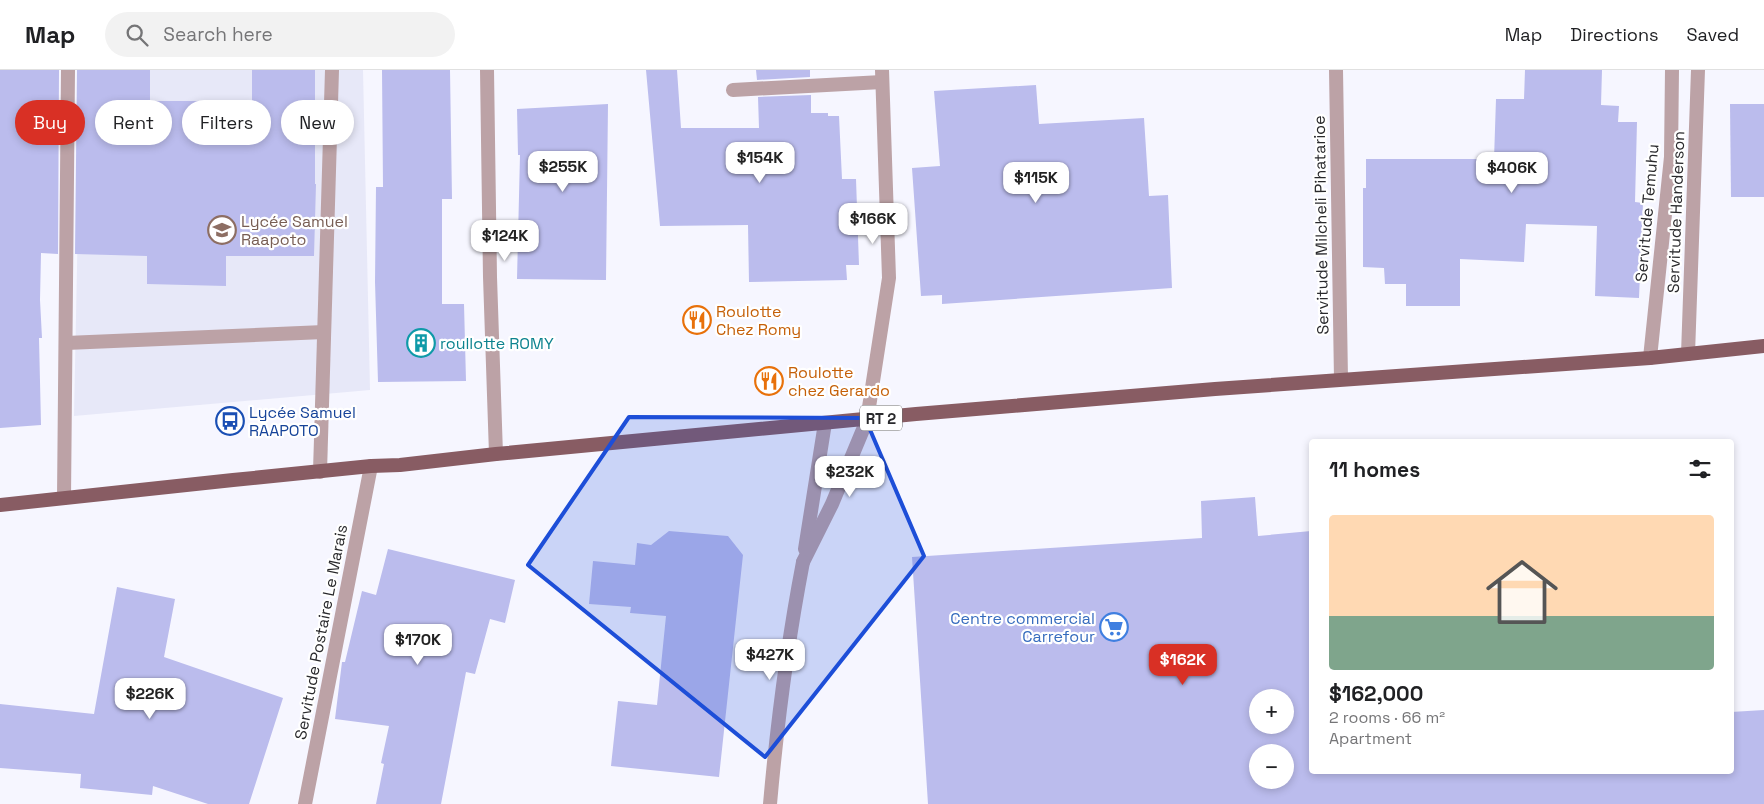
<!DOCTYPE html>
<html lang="en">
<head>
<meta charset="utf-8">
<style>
  body { margin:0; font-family:"Space Grotesk",sans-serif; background:#f2f2f2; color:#202124; height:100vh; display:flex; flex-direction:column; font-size:19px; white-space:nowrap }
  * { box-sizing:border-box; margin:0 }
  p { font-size:16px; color:#757577 }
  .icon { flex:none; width:28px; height:28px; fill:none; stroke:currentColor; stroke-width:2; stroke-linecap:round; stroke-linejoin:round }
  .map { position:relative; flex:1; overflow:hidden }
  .side { position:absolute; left:1309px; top:369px; width:425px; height:335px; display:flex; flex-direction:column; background:#fff; border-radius:5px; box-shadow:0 2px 8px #0003 }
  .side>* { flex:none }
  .hud { position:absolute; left:15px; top:30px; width:475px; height:45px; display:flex; gap:10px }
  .fabs { position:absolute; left:1249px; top:619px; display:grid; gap:10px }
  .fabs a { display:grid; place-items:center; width:45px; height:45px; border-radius:50%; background:#fff; box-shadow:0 2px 8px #0003; font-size:25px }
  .price { position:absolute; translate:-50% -42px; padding:0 11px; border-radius:10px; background:#fff; color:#222; font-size:16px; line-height:32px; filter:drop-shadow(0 1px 2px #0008) }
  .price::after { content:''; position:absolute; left:50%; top:30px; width:15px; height:11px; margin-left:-8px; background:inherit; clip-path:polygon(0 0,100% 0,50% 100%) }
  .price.on { background:#d93025; color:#fff }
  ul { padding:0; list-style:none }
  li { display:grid; align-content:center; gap:10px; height:265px; padding:0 20px }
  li+li { border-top:1px solid #e0e0e0 }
  li span { display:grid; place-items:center; height:155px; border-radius:5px; color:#555 }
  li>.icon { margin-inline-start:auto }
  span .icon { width:90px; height:90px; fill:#fffc; stroke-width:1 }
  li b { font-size:21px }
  h2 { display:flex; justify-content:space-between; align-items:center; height:60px; padding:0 20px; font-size:21px }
  .tag { padding:0 18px; border-radius:22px; background:#fff; box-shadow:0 2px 8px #0003; font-size:18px; line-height:45px }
  .tag.on { background:#d93025; color:#fff }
  header { display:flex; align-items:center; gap:30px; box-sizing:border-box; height:70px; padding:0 25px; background:#fff; border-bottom:1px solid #e0e0e0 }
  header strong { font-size:24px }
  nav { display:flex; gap:28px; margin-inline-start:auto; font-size:18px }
  .search { width:350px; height:45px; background:#f2f2f2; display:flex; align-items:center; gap:12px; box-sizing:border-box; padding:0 18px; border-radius:28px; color:#757577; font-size:19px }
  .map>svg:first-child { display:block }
</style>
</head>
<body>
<header>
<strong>Map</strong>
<div class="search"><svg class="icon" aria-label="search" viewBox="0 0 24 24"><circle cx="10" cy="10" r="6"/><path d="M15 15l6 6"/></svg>Search here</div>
<nav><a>Map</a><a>Directions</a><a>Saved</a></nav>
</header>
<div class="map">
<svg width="1764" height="734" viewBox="0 0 1764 734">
  <rect width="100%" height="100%" fill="#f6f6ff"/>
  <path fill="#e7e8f8" d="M81 0H363L370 320 74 346Z"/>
  <g fill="#bbbced" fill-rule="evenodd">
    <path d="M0 0H59L58 184 41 183 40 230 42 268H39L41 355 0 358Z"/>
    <path d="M77 0H150V31H252V0H315V114H316L314 186H226V216L147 214V186L75 184Z"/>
    <path d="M382 0H450L452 129H442V234H464L466 311 378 312 375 212 376 117H383Z"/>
    <path d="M646 0H677L681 58H759L758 27 811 25V43H828V46H839L842 109H856L859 195H846L847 210 749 212 748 155 660 156Z"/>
    <path d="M756 0H810V7L757 10Z"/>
    <path d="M1525 0H1602L1601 35 1619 36 1618 52H1637L1635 132 1643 133 1639 228 1595 226 1597 156 1526 154 1524 192 1460 189V236H1406V214H1385L1384 198 1363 197V118H1366V89H1494L1496 29H1524Z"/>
    <path d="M1036 15 1039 54 1144 48 1149 126 1168 125 1172 218 942 234V225L921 226 912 98 940 96 934 21Z"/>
    <path d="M608 34 606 210 517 209 520 85H518L517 39Z"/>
    <path d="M1730 34H1764V127H1731Z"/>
    <path d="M1255 427 1258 466 1311 461V701H1731V642L1764 640V734H928L912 487 1202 468 1201 431ZM1258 628H1285V655H1258ZM1258 682H1285V710H1258Z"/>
    <path d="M669 461 728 466 743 485 719 707 611 696 618 631 657 635 666 546 630 543 631 537 589 534 593 491 635 495 637 473 651 475Z"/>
    <path d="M388 479 515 510 505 553 490 549 475 604 466 602 441 734H376L384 694 381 693 389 656 335 649 342 592H345L362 521 376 525Z"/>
    <path d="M117 517 175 529 164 587 283 628 249 734H208L153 716 152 725 80 718 81 704 0 698V634L94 644Z"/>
  </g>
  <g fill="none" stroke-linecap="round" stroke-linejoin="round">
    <g stroke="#bca2a6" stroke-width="14">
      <path d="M1336 0 1341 309"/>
      <path d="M733 20 882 12"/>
      <path d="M66 273 324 262"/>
      <path d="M1688 284 1698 0"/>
      <path d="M1650 288 1671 87 1672 0"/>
      <path d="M320 402 332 0"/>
      <path d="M64 428 68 0"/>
    </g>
    <g stroke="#bca2a6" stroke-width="14">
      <path d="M487 0 490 207 496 384"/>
      <path d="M805 479 825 353"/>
      <path d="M803 492 832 434 867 350 889 208 882 0"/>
      <path d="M305 734 371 396"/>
    </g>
    <path stroke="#bca2a6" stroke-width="14" d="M770 734C777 655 788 570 803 492"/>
    <path stroke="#885c63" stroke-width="14" d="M0 435 233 410 371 396 400 395 496 384 916 344 1215 319 1650 288 1764 276"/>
  </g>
  <path fill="#1d4ed8" fill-opacity="0.2" stroke="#1d4ed8" stroke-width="4" stroke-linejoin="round" d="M629 347 865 348 924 486 765 687 528 495Z"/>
  <defs>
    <symbol id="school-ring" viewBox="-11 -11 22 22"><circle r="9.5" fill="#fff" stroke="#8d6e63" stroke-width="1.5"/><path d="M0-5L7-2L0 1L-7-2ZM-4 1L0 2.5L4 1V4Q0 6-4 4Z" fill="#8d6e63"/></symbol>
    <symbol id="restaurant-ring" viewBox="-11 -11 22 22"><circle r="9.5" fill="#fff" stroke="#e8710a" stroke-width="1.5"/><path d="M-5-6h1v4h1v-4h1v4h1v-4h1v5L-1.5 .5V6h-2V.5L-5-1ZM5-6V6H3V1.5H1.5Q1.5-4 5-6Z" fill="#e8710a"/></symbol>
    <symbol id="building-ring" viewBox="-11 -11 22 22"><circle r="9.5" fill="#fff" stroke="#0f9aa8" stroke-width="1.5"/><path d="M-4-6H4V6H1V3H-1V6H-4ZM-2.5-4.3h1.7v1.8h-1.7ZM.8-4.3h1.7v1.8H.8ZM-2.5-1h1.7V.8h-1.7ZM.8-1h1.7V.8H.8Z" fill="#0f9aa8"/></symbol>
    <symbol id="bus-ring" viewBox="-11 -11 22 22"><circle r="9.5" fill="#fff" stroke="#1a4fb4" stroke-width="1.5"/><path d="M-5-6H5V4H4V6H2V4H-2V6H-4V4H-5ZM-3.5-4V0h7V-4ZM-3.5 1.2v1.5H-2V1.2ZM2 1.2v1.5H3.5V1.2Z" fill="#1a4fb4"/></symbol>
    <symbol id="supermarket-ring" viewBox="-11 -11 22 22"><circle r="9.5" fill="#fff" stroke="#3f7fe0" stroke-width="1.5"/><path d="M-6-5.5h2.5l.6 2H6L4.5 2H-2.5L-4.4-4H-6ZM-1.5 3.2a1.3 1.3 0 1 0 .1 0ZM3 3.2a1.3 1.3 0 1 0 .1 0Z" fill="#3f7fe0"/></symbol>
  </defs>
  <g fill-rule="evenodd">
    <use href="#school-ring" x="206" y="144" width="32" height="32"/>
    <use href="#restaurant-ring" x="681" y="234" width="32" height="32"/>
    <use href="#building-ring" x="405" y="257" width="32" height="32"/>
    <use href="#restaurant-ring" x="753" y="295" width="32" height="32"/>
    <use href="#bus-ring" x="214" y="335" width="32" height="32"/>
    <use href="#supermarket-ring" x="1098" y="541" width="32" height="32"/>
  </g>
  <g text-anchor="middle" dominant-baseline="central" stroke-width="4.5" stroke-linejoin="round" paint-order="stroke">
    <rect fill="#fff" stroke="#69696b" stroke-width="1" x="860" y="335.5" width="42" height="25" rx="4"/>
    <g font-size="15" font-weight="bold" fill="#29292c">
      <text x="881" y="348">RT 2</text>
    </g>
    <g font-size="16" fill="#29292c" stroke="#fff">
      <text transform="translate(1676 142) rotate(-88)">Servitude Handerson</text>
      <text transform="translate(1647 143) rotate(-85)">Servitude Temuhu</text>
      <text transform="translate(1321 155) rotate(-91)">Servitude Milcheli Pihatarioe</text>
      <text transform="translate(321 562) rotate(-79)">Servitude Postaire Le Marais</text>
    </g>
    <g font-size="16" fill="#785e54" stroke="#fff" text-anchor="start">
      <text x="241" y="151">Lycée Samuel<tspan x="241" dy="18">Raapoto</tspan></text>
    </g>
    <g font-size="16" fill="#c56008" stroke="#fff" text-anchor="start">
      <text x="716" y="241">Roulotte<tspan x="716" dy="18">Chez Romy</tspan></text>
      <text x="788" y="302">Roulotte<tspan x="788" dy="18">chez Gerardo</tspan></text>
    </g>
    <g font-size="16" fill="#0d838f" stroke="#fff" text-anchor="start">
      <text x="440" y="273">roullotte ROMY</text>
    </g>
    <g font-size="16" fill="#164399" stroke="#fff" text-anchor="start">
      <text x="249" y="342">Lycée Samuel<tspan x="249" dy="18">RAAPOTO</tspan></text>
    </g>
    <g font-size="16" fill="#366cbe" stroke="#fff" text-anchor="end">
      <text x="1095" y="548">Centre commercial<tspan x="1095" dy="18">Carrefour</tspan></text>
    </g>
  </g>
</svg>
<div class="fabs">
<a>+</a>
<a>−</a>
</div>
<b class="price" style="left:760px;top:114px">$154K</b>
<b class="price" style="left:563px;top:123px">$255K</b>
<b class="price" style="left:1512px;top:124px">$406K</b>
<b class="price" style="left:1036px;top:134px">$115K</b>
<b class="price" style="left:873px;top:175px">$166K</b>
<b class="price" style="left:505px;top:192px">$124K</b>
<b class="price" style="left:850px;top:428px">$232K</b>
<b class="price" style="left:418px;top:596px">$170K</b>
<b class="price" style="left:770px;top:611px">$427K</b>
<b class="price on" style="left:1183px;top:616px">$162K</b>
<b class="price" style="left:150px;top:650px">$226K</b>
<div class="hud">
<a class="tag on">Buy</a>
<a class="tag">Rent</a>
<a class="tag">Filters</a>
<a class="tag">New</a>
</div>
<section class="side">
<h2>11 homes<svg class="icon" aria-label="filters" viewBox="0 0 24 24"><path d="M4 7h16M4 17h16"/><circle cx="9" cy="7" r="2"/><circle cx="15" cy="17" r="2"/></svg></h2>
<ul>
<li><span style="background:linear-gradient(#ffd9b3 65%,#7fa58c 0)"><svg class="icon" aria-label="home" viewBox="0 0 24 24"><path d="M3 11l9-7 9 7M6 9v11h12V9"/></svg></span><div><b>$162,000</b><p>2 rooms · 66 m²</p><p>Apartment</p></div></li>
</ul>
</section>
</div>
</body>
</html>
